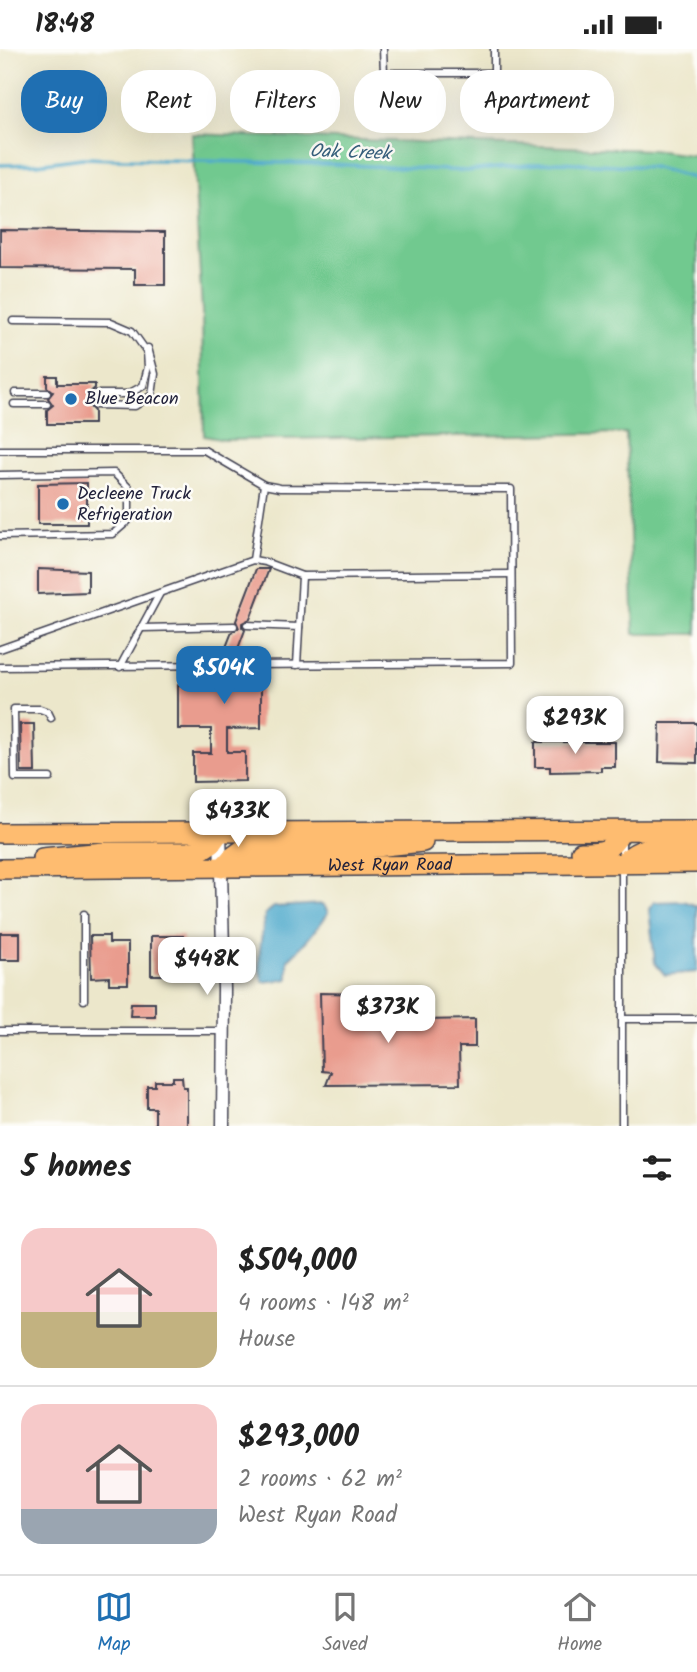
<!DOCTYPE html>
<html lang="en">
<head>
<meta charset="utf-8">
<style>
  body { margin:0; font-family:Kalam,sans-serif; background:#f2f2f2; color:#222; height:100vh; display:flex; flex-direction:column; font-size:26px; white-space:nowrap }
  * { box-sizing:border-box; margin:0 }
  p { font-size:23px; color:#767676 }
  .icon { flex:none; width:38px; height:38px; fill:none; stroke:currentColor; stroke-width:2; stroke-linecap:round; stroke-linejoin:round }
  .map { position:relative; height:1077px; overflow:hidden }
  .side { display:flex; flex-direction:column; background:#fff; flex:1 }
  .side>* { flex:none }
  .banner { position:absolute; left:21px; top:21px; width:656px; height:63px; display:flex; gap:14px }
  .price { position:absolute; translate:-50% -60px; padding:0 16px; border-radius:14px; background:#fff; color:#222; font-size:23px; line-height:46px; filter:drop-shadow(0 2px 4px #0008) }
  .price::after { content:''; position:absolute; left:50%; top:42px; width:21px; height:16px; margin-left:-10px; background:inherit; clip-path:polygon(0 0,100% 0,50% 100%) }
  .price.active { background:#1f6fb2; color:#fff }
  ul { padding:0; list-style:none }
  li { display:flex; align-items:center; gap:21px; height:175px; padding:0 21px }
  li+li { border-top:2px solid #e0e0e0 }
  li span { display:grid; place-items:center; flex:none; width:196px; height:140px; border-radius:21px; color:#555 }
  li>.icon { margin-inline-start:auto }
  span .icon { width:84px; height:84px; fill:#fffc; stroke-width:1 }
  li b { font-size:30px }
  h2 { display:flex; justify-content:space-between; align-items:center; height:84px; padding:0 21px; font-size:30px }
  .chip { padding:0 24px; border-radius:28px; background:#fff; box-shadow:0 7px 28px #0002; font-size:24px; line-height:63px }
  .chip.active { background:#1f6fb2; color:#fff }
  .status { display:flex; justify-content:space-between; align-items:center; height:49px; padding:0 35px; background:#fff; direction:ltr }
  .status svg { height:19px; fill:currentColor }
  .dock { display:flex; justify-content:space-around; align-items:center; height:98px; border-top:2px solid #e0e0e0; background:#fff; font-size:19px; color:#767676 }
  .dock a { display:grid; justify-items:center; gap:4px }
  .dock .active { color:#1f6fb2 }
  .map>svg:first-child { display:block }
</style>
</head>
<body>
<div class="status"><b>18:48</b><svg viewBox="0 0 49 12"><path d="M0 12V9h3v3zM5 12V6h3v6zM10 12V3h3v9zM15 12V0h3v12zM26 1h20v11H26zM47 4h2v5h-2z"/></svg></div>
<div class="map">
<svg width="697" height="1077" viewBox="0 0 697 1077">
  <rect width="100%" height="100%" fill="#fdfcf7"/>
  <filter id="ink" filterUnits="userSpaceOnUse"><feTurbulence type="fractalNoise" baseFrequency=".0143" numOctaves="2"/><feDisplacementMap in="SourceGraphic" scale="14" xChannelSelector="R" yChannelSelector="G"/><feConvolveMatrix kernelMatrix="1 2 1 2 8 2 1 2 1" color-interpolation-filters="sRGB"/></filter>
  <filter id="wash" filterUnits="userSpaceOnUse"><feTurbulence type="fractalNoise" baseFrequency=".00686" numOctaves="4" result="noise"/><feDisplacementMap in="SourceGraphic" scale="28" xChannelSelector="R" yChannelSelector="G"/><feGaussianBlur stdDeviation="1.57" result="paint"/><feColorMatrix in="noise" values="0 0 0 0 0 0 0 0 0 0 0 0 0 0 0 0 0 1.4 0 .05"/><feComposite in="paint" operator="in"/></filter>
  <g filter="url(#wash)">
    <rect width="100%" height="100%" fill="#ece7cb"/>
    <path fill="#71c98f" stroke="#4a7665" stroke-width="2" d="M192 85 652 101 697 107V585H634L626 384 224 391 204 387 202 262Z"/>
    <g fill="#4ea9cc" stroke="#386684" stroke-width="2">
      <path d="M684 852 697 857V923L665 926 655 914 649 860 654 853Z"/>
      <path d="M323 855 328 863C326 870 294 907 288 910V930L263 933C254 911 263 888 265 865L274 858Z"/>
    </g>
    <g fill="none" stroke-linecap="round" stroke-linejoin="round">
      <path stroke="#4ea9cc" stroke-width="3.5" d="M0 116 37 115 82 109 329 115 467 122 558 113 652 118 697 130"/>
    </g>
    <g id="blocks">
      <g fill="#e99c8e">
        <path d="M0 181 165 183V236H135V220L0 219Z"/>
        <path d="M47 327H57V335H95V339L89 344 94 351 89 357 94 362V375H47V361L53 356 48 349 53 343 47 338Z"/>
        <path d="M87 434V475H38V435Z"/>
        <path d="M38 520 88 522V543L38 545Z"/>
        <path d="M256 520H269L250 570 242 574V578L245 581 234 610 227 614V618L230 621 225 636 261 635V679L227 680V703H245V732L193 733V704H211V680H178V636H212L217 622 224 619V614L221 611 232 583 239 579 236 572Z"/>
        <path d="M660 674H697V714L659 713Z"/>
        <path d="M20 675H34L35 723H21Z"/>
        <path d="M535 693H615V718H601V722L550 723V718H535Z"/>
        <rect x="0" y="884" width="20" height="27"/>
        <path d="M90 887H109V894H128V935H109V928L91 929Z"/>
        <rect x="151" y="887" width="32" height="39"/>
        <path d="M320 944 371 945V972L475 970V998H459L460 1035 326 1036 331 1023 322 1022Z"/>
        <path d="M131 954H155V967H130Z"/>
        <path d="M173 1028H182L183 1038H187V1077H155V1059H147V1037H155V1032H173Z"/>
      </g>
    </g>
  </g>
  <g filter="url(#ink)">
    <use href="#blocks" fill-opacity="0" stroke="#404051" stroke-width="2"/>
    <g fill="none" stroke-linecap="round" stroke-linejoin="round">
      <defs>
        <g id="lane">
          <path d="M383 0 384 24H494V0"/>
          <path d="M13 272 111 273 132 282 147 303 148 318 143 337 128 345H95"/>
          <path d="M15 344H47"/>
          <path d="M14 355H47"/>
          <path d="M95 356 135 357 152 346 155 325 148 299"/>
          <path d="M0 401H204L264 436 280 439 511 440 512 614 232 616"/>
          <path d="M0 426 114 424 129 439V471L113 485 0 487"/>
          <path d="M253 511 264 436"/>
          <path d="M247 576 299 578"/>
          <path d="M142 579 234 577"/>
          <path d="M0 600 253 511 265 513 302 527 511 525"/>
          <path d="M297 616 302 527"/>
          <path d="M0 618 219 616"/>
          <path d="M120 618 160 544"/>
          <path d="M50 729H15L14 660H40L48 663 51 669"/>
          <path d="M84 865V951"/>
          <path d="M622 970H697"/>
          <path d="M0 982H224"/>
          <path d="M622 1077V792"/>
        </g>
        <path id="street" d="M220 783 224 940 223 1077"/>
        <g id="primary">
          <path d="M0 784 697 781"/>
          <path d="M581 803C604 803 610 803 622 782"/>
          <path d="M42 809 104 803H187L203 800 212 794 220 783"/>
          <path d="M622 814C644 792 668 797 697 797"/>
          <path d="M222 819 231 809 242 801 366 799 423 793"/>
          <path id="s1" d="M0 820 697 814"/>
        </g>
      </defs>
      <use href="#lane" stroke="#404051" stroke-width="9"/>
      <use href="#street" stroke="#404051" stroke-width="15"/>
      <use href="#primary" stroke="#404051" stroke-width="22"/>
      <use href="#lane" stroke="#fff" stroke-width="6"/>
      <use href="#street" stroke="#fff" stroke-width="12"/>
      <use href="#primary" stroke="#febc70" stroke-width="19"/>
    </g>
  </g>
  <g fill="#1f6fb2" stroke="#fdfcf7" stroke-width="2.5">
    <circle cx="71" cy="350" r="7"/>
    <circle cx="63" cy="455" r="7"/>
  </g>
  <g text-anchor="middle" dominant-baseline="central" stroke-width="5" stroke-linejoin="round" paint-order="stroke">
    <g font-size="18" fill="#22223b" stroke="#fdfcf7" text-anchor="start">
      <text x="85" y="350">Blue Beacon</text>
      <text x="77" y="445">Decleene Truck<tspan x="77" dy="21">Refrigeration</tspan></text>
    </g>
    <g font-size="18" fill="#22223b" stroke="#fdfcf7">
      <text stroke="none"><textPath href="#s1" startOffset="390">West Ryan Road</textPath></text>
    </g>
    <g font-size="19" font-style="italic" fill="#365f7c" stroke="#fdfcf7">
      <text transform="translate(350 104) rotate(2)">Oak Creek</text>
    </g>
  </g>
</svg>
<b class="price active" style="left:224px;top:657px">$504K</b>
<b class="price" style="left:575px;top:707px">$293K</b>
<b class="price" style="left:238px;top:800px">$433K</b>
<b class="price" style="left:207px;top:948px">$448K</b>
<b class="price" style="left:388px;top:996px">$373K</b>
<div class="banner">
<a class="chip active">Buy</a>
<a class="chip">Rent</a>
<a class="chip">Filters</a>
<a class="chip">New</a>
<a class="chip">Apartment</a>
</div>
</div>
<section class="side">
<h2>5 homes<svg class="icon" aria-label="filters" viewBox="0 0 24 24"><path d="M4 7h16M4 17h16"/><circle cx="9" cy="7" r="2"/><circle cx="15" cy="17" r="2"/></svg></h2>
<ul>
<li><span style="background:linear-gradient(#f6c9c9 60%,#c2b280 0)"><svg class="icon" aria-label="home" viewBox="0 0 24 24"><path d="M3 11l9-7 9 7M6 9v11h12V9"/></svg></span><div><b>$504,000</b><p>4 rooms · 148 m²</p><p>House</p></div></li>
<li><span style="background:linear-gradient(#f6c9c9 75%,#9aa5b1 0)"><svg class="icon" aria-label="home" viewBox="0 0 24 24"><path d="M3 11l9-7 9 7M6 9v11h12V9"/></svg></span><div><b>$293,000</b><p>2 rooms · 62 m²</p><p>West Ryan Road</p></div></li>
</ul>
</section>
<nav class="dock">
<a class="active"><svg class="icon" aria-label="map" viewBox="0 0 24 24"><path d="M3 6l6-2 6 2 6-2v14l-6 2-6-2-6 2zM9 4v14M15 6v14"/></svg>Map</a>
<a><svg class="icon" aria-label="saved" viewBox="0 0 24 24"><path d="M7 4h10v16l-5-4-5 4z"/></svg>Saved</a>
<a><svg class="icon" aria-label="home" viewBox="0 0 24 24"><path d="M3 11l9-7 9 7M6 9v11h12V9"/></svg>Home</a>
</nav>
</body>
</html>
